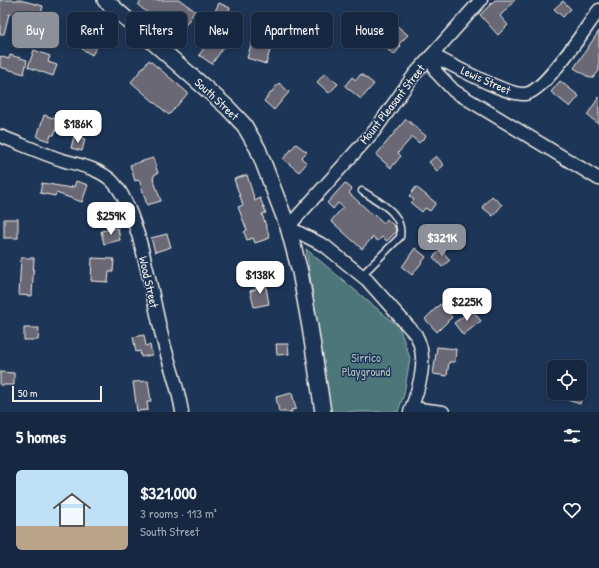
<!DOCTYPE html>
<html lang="en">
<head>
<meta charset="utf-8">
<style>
  body { margin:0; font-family:"Patrick Hand",sans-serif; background:#1f3048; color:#f1f3f6; height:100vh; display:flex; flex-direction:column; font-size:15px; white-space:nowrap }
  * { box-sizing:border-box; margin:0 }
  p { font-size:13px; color:#9ea6b1 }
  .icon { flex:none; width:22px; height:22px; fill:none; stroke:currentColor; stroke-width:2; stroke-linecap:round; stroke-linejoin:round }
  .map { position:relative; height:412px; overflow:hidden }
  .drawer { display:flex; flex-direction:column; background:#162841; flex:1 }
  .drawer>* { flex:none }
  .banner { position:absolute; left:12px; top:12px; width:575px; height:36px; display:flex; gap:8px }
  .tools { position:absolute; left:547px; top:360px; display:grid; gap:8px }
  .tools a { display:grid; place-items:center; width:40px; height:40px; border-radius:6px; background:#162841; box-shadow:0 2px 6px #0003,0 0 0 1px #35445a; font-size:20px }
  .scale { position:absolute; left:12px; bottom:10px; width:90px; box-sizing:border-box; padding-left:4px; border:2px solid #f4f1e8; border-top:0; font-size:11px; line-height:14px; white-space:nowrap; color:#f4f1e8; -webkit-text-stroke:3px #1d3557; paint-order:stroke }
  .price { position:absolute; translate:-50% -34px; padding:0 9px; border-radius:8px; background:#fff; color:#222; font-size:13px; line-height:26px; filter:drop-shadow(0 1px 2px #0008) }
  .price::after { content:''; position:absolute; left:50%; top:24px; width:12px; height:9px; margin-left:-6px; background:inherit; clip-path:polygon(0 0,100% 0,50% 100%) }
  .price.on { background:#8c9099; color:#fff }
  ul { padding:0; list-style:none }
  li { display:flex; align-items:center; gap:12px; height:100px; padding:0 16px }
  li+li { border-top:1px solid #35445a }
  li span { display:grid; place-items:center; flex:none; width:112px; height:80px; border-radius:6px; color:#555 }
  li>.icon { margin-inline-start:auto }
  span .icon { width:48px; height:48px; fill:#fffc; stroke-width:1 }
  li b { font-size:17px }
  h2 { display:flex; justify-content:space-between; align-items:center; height:48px; padding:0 16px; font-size:17px }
  .chip { padding:0 14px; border-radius:6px; background:#162841; box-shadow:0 2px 6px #0003,0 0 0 1px #35445a; font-size:14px; line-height:36px }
  .chip.on { background:#8c9099; color:#fff }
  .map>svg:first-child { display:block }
</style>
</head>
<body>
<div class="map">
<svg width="599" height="412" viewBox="0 0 599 412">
  <rect width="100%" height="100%" fill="#1d3557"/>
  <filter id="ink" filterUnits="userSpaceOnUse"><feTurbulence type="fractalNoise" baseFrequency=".025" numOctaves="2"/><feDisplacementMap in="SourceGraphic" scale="8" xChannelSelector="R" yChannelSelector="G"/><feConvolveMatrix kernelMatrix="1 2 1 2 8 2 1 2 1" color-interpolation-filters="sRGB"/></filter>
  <g filter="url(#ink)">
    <path fill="#4e767a" stroke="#a1b4b1" d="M306 249 399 327 410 358 404 394 398 412H330Z"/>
    <g fill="#6a6775" stroke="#f4f1e8">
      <path d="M0 0H20L43 6 39 22 9 14 4 34H0Z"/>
      <path d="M142 0H180L195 11 182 30 174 24 172 27 152 13 150 15 138 5Z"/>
      <path d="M495 0H515L500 16 508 25 498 35 480 15Z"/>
      <path d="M563 1 571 9 563 17 554 9Z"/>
      <path d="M219 3 230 8 222 25 213 21 214 18 212 17Z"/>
      <path d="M395 24 408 35 399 44 401 46 394 55 379 42Z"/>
      <path d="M94 28 105 34 92 55 82 49Z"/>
      <path d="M599 31V71L593 78H590L574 68Z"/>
      <path d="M216 32 228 41 212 64 199 55Z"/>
      <path d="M252 42 271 47 266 64 247 58Z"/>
      <path d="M34 50 50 56 48 62 57 65 53 76 28 67Z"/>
      <path d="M10 55 27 60 24 74 0 67V56L9 59Z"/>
      <path d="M149 60 188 93 169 115 131 82Z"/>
      <path d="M325 73 338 84 329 93 317 82Z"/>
      <path d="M361 74 374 84 361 99 345 86 352 77 356 80Z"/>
      <path d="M560 81 579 96 570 107 551 92Z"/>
      <path d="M279 83 289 92 274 110 264 101Z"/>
      <path d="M599 97V124L587 115Z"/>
      <path d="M44 115 59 120 54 135H51L49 141 37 137Z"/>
      <path d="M406 119 426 136 419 143 412 137 398 153 401 156 391 168 376 155Z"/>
      <path d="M74 136 85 139 82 151 71 148Z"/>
      <path d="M296 144 307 152 301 158 307 163 299 172 283 159Z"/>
      <path d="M436 156 444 165 437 171 429 162Z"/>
      <path d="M153 158 158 173 154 175V177L153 178 161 201 147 205 140 182 138 180 135 181 130 165Z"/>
      <path d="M247 175 255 201 260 198 266 213 262 214 270 238 255 243 253 238 247 240 244 232 247 230 238 207 243 205 234 179Z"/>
      <path d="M76 181 88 185 82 202 56 193 55 196 40 193 42 183 71 188 72 186 74 187Z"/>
      <path d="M345 183 352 189 349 193 373 215 374 214 384 223 387 219 395 227 396 232 387 241 382 237 378 241 373 237 362 249 331 221 343 207 338 203 333 209 327 203Z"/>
      <path d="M416 187 436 203 430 211 425 208 422 212 411 203 414 200 409 196Z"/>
      <path d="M492 196 502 205 493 216 482 207Z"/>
      <rect x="4" y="219" width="14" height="19"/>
      <path d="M118 228 120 240 104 244 101 231Z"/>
      <path d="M167 234 171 247 155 252 151 238Z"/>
      <path d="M415 248 426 257 412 275 402 267Z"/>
      <path d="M441 250 450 260 442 267 433 257Z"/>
      <path d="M21 258H34L32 296 19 295Z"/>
      <path d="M92 258 114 259 113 272H109L108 282 91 281Z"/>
      <path d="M265 281 269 304 254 307 250 291 256 289 255 283Z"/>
      <path d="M440 304 452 317 437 332 425 319Z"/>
      <path d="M472 310 481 321 463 335 454 323Z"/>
      <path d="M24 328H39L38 340H24Z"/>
      <path d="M144 335 146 346 150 345 152 355 141 357 140 351 136 352 133 337Z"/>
      <path d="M276 344H288L289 354 277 355Z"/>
      <path d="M437 347 456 349 455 362H449L447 376 433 374Z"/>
      <path d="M0 372 14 373V385H0Z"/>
      <path d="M148 381 151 401 147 402 148 410 137 411 133 382Z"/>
      <path d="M292 393 296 409 291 410 292 412H279L276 397Z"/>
      <path d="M551 393H583L580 404 551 395Z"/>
    </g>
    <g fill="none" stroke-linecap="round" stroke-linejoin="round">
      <defs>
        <path id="service" d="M361 276 400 237C404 213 379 202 362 191"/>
        <g id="minor">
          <path d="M432 55C451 64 507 96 525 94 545 92 586 27 599 10"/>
          <path d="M432 55 436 72 454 91 599 179"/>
          <path d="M0 136C21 144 41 153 62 160 79 165 98 168 112 181 139 208 152 297 162 336 168 362 178 385 182 412"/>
          <path d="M412 408 443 412"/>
          <path d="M410 412C419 388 429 359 416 335L367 280 325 246 288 227 375 130 414 75 481 0"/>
        </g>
        <path id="tertiary" d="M105 0 227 107 244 125 258 149 288 227 300 272 310 327 323 412"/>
      </defs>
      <use href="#service" stroke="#f4f1e8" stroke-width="9"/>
      <use href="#minor" stroke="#f4f1e8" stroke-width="15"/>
      <use href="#tertiary" stroke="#f4f1e8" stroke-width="18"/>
      <use href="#service" stroke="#1d3557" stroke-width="6"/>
      <use href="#minor" stroke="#1d3557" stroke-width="12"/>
      <use href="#tertiary" stroke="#1d3557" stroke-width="15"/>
    </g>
  </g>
  <g text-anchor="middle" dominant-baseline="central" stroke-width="3" stroke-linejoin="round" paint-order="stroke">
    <g font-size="12" fill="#f4f1e8" stroke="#1d3557">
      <text transform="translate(486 80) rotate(24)">Lewis Street</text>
      <text transform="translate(217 99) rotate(43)">South Street</text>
      <text transform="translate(392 104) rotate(-52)">Mount Pleasant Street</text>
      <text transform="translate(149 282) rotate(77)">Wood Street</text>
    </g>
    <g font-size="12" fill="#b2c0bc" stroke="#1d3557">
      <text x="366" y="357">Sirrico<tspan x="366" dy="14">Playground</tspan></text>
    </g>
  </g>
</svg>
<div class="tools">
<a><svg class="icon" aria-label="locate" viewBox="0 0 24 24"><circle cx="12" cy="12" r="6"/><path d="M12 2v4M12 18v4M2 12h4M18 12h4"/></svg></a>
</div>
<div class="scale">50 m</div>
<b class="price" style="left:78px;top:144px">$186K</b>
<b class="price" style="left:111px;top:236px">$259K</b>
<b class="price on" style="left:442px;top:258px">$321K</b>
<b class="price" style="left:260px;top:295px">$138K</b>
<b class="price" style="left:467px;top:322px">$225K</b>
<div class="banner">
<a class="chip on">Buy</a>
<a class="chip">Rent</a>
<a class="chip">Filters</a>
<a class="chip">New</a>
<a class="chip">Apartment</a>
<a class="chip">House</a>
</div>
</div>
<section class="drawer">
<h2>5 homes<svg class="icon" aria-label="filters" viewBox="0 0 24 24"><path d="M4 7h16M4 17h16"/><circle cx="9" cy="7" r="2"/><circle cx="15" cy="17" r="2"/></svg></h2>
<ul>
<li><span style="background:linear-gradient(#bfe0f5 70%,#b9a48a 0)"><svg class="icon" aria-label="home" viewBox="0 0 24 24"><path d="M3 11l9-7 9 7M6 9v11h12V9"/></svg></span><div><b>$321,000</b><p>3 rooms · 113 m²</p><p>South Street</p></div><svg class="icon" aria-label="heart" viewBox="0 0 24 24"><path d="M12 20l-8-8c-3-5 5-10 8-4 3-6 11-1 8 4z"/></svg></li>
</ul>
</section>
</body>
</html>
